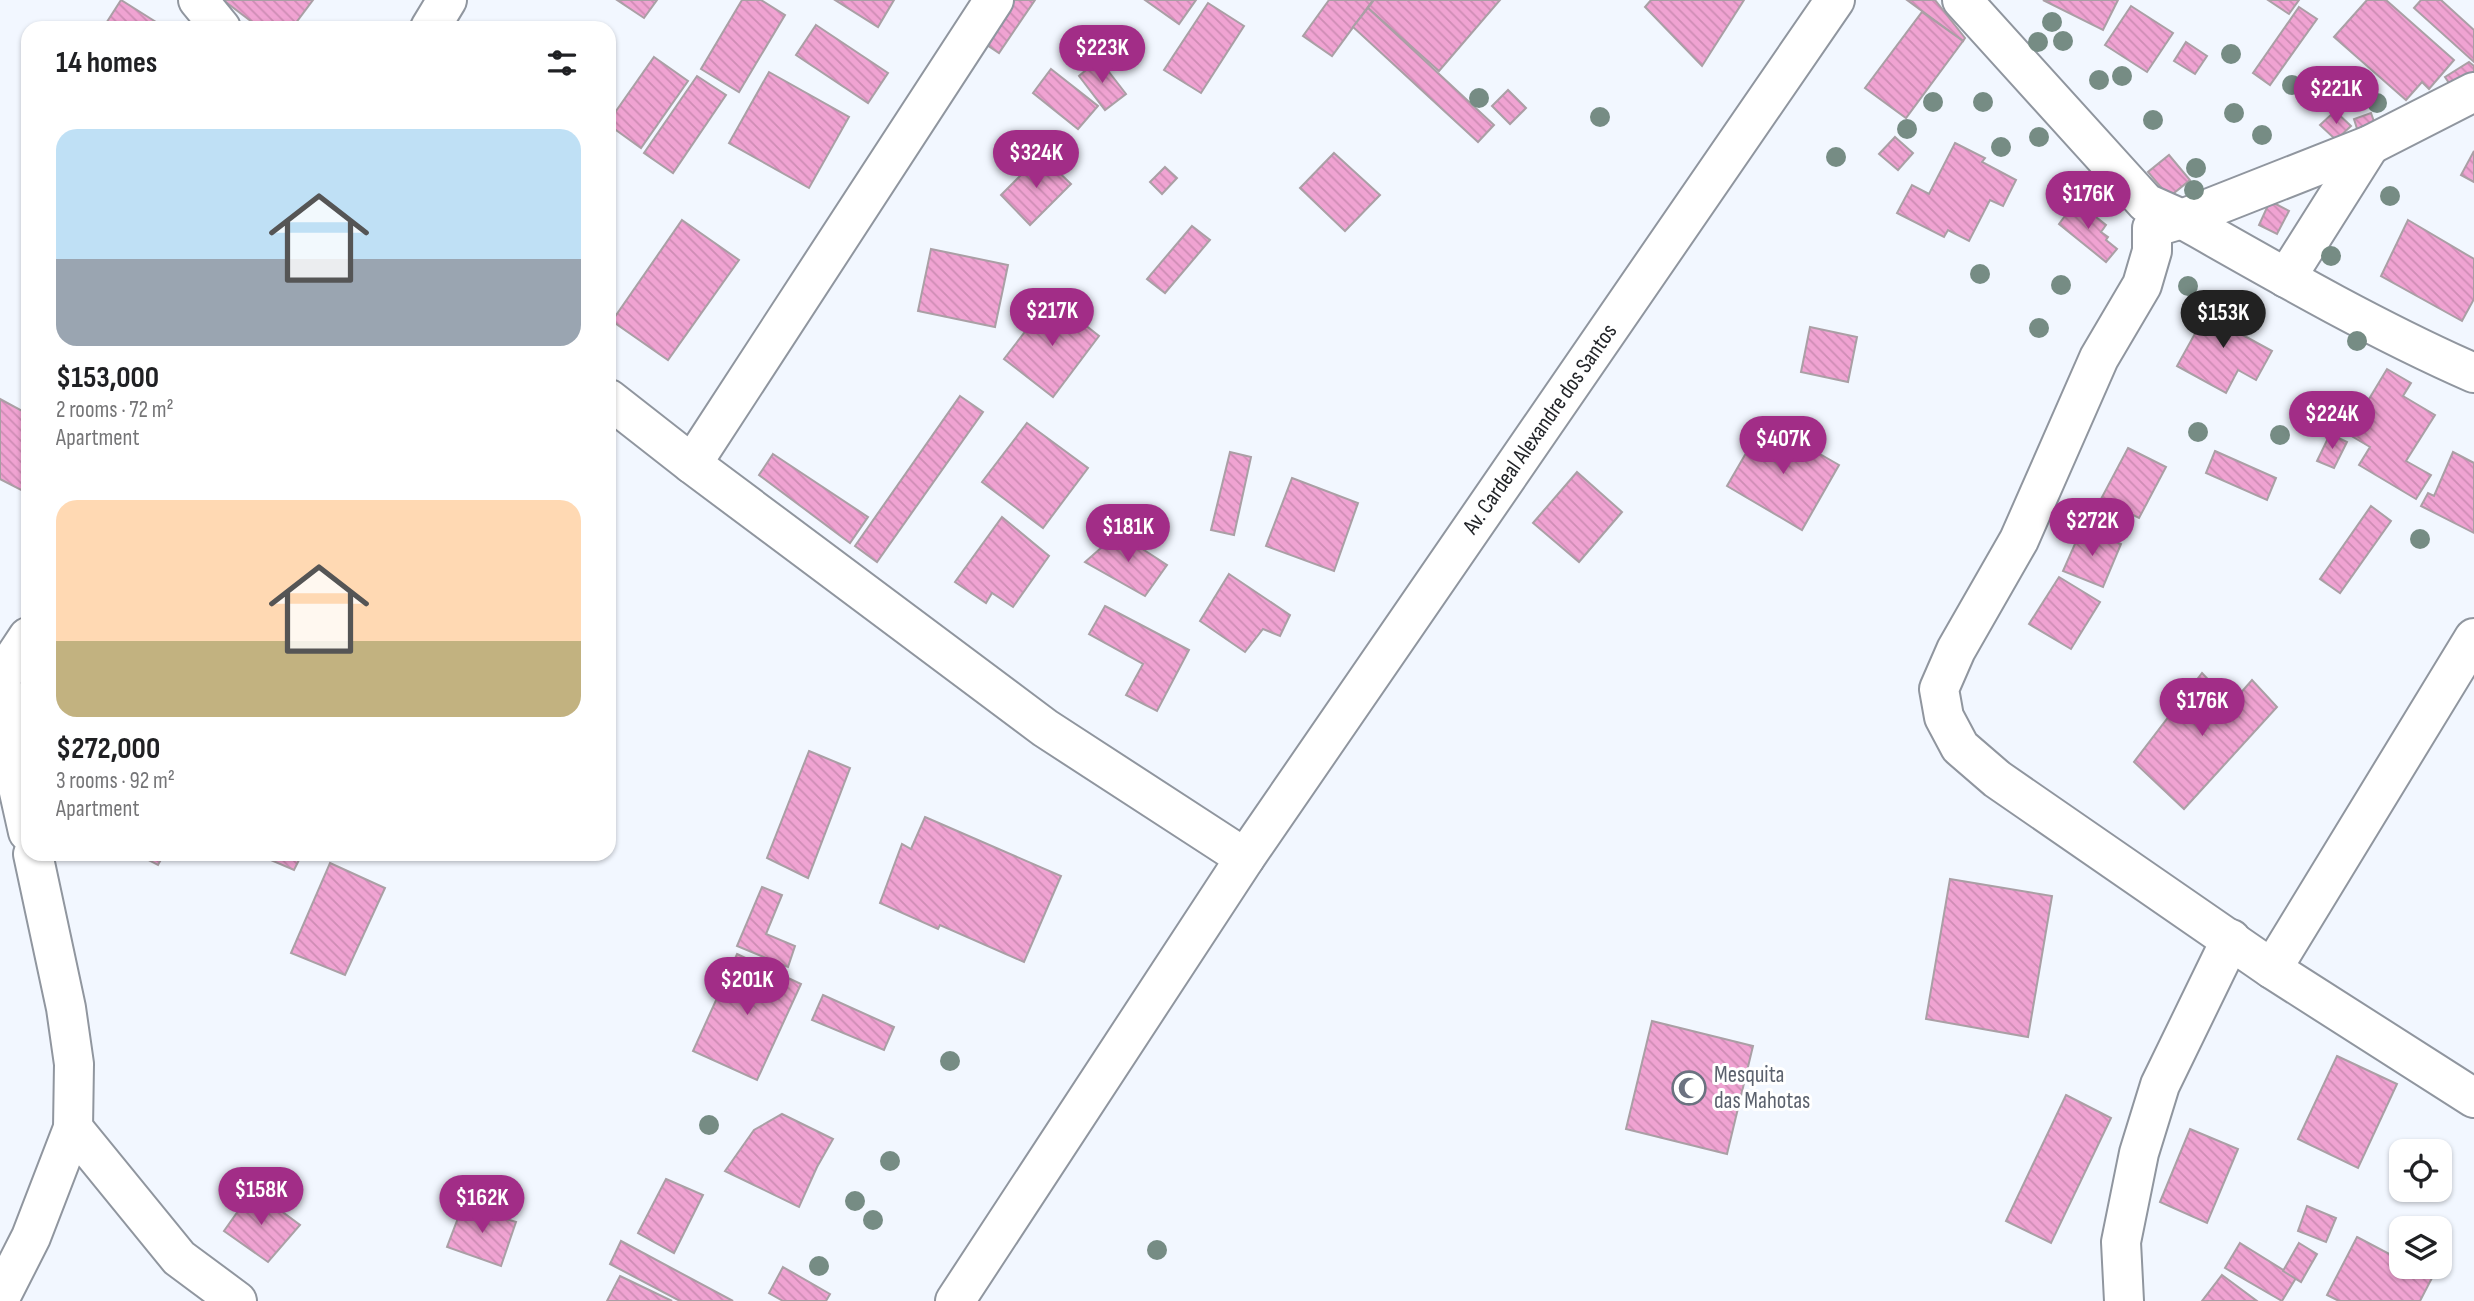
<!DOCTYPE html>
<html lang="en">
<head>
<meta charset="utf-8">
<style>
  body { margin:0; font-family:"Sofia Sans Condensed",sans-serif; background:#f2f2f2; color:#202124; height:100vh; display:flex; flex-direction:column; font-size:26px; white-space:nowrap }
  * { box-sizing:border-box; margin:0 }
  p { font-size:23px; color:#757577 }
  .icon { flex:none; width:38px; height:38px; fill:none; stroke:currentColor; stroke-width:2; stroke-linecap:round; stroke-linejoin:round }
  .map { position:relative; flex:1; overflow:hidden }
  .panel { position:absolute; left:21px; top:21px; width:595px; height:840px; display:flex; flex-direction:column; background:#fff; border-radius:21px; box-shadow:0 2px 5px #0004 }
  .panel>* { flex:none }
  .controls { position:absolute; left:2389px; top:1139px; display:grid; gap:14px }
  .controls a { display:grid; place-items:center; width:63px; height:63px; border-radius:14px; background:#fff; box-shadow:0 2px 5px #0004; font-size:35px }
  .price { position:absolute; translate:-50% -60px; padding:0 16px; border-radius:24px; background:#a22d87; color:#fff; font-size:23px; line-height:46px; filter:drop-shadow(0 2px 4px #0008) }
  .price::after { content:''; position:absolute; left:50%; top:42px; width:21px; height:16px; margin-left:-10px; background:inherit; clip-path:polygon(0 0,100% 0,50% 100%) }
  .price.active { background:#222; color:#fff }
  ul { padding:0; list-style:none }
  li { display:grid; align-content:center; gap:14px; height:371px; padding:0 35px }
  li span { display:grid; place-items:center; height:217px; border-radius:21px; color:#555 }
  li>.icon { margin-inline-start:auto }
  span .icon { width:126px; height:126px; fill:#fffc; stroke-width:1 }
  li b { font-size:30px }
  h2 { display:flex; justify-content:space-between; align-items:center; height:84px; padding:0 35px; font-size:30px }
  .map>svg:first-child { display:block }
</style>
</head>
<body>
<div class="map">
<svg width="2474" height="1301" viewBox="0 0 2474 1301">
  <defs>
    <pattern id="building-back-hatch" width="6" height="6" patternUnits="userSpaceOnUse" patternTransform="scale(1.75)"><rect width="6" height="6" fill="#f0a3d2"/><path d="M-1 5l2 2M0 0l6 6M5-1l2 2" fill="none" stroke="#ce8cb4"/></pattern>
  </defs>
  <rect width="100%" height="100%" fill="#f2f7ff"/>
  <g fill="url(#building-back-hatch)" stroke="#aa9fa5" stroke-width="2">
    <path d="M121 0 156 22 152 28H103Z"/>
    <path d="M223 0H313L292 28H260Z"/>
    <path d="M617 0H657L644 18Z"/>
    <path d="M742 0H761L785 15 739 92 701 69Z"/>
    <path d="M835 0H894L878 27Z"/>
    <path d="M1004 0H1035L999 53 978 39Z"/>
    <path d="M1145 0H1196L1179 24Z"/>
    <path d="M1329 0H1373L1332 56 1303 36Z"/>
    <path d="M1374 0H1500L1439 71 1368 8Z"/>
    <path d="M1651 0H1744L1702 66 1645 7Z"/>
    <path d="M1907 0H1935L1965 38 1963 41Z"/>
    <path d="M2043 0H2118L2103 30Z"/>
    <path d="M2268 0H2299L2289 14Z"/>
    <path d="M2367 0H2386L2454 60 2429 89 2422 82 2406 100 2334 37Z"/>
    <path d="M2421 0H2441L2474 30V62L2414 8Z"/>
    <path d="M1208 3 1244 26 1201 93 1164 70Z"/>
    <path d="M2131 6 2173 33 2147 72 2105 45Z"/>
    <path d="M2299 7 2317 19 2270 85 2253 73Z"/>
    <path d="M1368 8 1494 125 1478 142 1353 27Z"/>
    <path d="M1922 12 1963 41 1906 118 1865 88Z"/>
    <path d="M816 25 888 73 868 103 796 55Z"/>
    <path d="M2186 42 2207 56 2195 74 2174 61Z"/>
    <path d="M654 57 688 81 641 148 609 125V121Z"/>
    <path d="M1099 59 1126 94 1105 110 1079 76Z"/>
    <path d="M2469 62 2474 66V84L2457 95 2445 77Z"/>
    <path d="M1051 69 1098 106 1078 129 1033 93Z"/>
    <path d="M769 72 849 117 809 188 729 143Z"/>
    <path d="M697 76 726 95 673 173 644 153Z"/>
    <path d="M1508 90 1526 108 1510 124 1492 106Z"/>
    <path d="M2335 111 2351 126 2336 140 2320 125Z"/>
    <path d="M2371 113 2377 130 2359 135 2354 119Z"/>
    <path d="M1895 137 1913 153 1898 170 1879 154Z"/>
    <path d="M1955 143 1985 158 1982 162 2016 180 2003 206 1990 200 1969 241 1948 230 1944 237 1897 213 1912 185 1929 194Z"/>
    <path d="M2474 151V182L2461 175Z"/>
    <path d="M1334 153 1380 195 1345 231 1300 188Z"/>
    <path d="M1041 155 1071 184 1030 225 1001 195Z"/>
    <path d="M2169 155 2190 180 2169 197 2148 172Z"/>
    <path d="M1165 167 1177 178 1162 194 1150 182Z"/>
    <path d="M2076 201 2106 225 2101 232 2108 237 2106 240 2117 249 2106 262 2059 224Z"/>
    <path d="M2270 201 2289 211 2277 234 2259 225Z"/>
    <path d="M682 220 739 260 668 360 612 321Z"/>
    <path d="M2408 220 2474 259V299L2462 321 2381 276Z"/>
    <path d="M1192 226 1210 240 1165 293 1147 279Z"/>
    <path d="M931 249 1008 265 995 327 918 311Z"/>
    <path d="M1051 298 1099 336 1053 397 1004 359Z"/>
    <path d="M2213 301 2246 320 2239 333 2272 351 2256 380 2238 370 2226 393 2177 366Z"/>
    <path d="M1810 327 1857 337 1848 382 1801 372Z"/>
    <path d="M2387 369 2411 383 2403 396 2435 415 2406 461 2431 475 2416 499 2359 465 2370 447 2348 434Z"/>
    <path d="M960 396 983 412 877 562 855 546Z"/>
    <path d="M0 399 28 414V486L25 492 0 479Z"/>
    <path d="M1764 422 1839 465 1802 530 1727 486Z"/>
    <path d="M1027 423 1088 468 1043 528 982 482Z"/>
    <path d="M2330 434 2347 442 2334 468 2317 461Z"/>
    <path d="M2128 448 2166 467 2139 518 2101 499Z"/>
    <path d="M2215 451 2276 478 2267 500 2206 473Z"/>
    <path d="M1230 452 1251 457 1234 535 1211 530Z"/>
    <path d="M2453 452 2474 463V533L2421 506 2428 493 2434 496Z"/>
    <path d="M773 454 868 517 850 543 759 475Z"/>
    <path d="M1577 472 1622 512 1579 562 1533 523Z"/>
    <path d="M1292 478 1358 503 1334 571 1266 546Z"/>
    <path d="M2371 506 2391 521 2340 593 2320 579Z"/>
    <path d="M1002 517 1049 556 1013 607 992 593 986 603 955 582Z"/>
    <path d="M2082 528 2121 544 2103 587 2063 571Z"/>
    <path d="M1118 533 1167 565 1145 596 1085 562Z"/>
    <path d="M1229 574 1290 615 1280 636 1263 629 1245 652 1200 621Z"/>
    <path d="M2059 577 2100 602 2071 649 2029 624Z"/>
    <path d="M1105 606 1189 650 1157 711 1126 695 1143 664 1089 634Z"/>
    <path d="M2202 673 2231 704 2252 680 2277 707 2184 809 2134 762Z"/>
    <path d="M809 751 850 768 808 878 767 858Z"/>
    <path d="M925 817 1061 876 1024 962 940 925 938 929 880 903 902 844 911 849Z"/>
    <path d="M137 854H164L158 865Z"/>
    <path d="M257 854H302L294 870Z"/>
    <path d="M330 863 385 888 345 975 291 953Z"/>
    <path d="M1950 879 2052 896 2028 1037 1926 1019Z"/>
    <path d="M762 887 782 895 766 934 795 946 788 967 737 946Z"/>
    <path d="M737 954 801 984 757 1080 693 1051Z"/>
    <path d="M823 995 894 1027 884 1050 812 1020Z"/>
    <path d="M1652 1021 1753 1046 1727 1154 1626 1129Z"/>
    <path d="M2337 1056 2397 1084 2358 1168 2298 1139Z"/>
    <path d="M2066 1095 2111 1118 2051 1243 2006 1221Z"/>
    <path d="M782 1114 833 1139 817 1167 799 1207 725 1171 754 1130Z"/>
    <path d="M2190 1129 2238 1149 2207 1223 2160 1202Z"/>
    <path d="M666 1179 703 1195 674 1253 638 1233Z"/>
    <path d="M253 1190 300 1225 268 1262 224 1231Z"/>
    <path d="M463 1205 516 1222 501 1266 447 1247Z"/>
    <path d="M2307 1206 2336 1218 2326 1242 2298 1231Z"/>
    <path d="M2357 1237 2401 1260V1267H2415L2433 1276 2420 1301H2339L2327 1295Z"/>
    <path d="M621 1241 733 1301H680L610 1264Z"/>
    <path d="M2240 1243 2296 1278 2282 1301 2225 1268Z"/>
    <path d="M2299 1243 2317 1254 2301 1282 2283 1271Z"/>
    <path d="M783 1267 830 1294 826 1301H783L769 1293Z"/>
    <path d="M2222 1275 2257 1301H2202Z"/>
    <path d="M620 1276 672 1301H607Z"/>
  </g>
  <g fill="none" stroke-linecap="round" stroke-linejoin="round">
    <defs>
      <g id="street">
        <path d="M198 0 221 28"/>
        <path d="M1962 0 2146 203 2182 219 2152 228V251L2142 285 2099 358 2019 540 1956 650 1939 689 1944 717 1960 747 1997 779 2272 969 2474 1098"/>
        <path d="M430 28 447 0"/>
        <path d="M2182 219C2277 273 2374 329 2474 373"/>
        <path d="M2182 219 2370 145 2474 92"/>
        <path d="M2286 278 2370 145"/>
        <path d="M609 399 692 464 1045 728 1245 858"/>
        <path d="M692 464 994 0"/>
        <path d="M0 671 13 765 28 832"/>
        <path d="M2 676 28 637"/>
        <path d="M2272 969 2474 638"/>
        <path d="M73 1128 179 1258 237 1301"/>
        <path d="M0 1298 31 1237 73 1128 74 1064 66 1008 33 854"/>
        <path d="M2124 1301 2121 1242 2139 1153 2160 1085 2231 939"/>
      </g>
      <path id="secondary" d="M955 1301 1245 858 1835 0"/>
    </defs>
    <use href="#street" stroke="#90969f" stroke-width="42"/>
    <use href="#secondary" stroke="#90969f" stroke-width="42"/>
    <use href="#street" stroke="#fff" stroke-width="38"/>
    <use href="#secondary" stroke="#fff" stroke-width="38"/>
  </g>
  <g fill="#768c84">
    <circle cx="2052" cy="22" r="10"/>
    <circle cx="2063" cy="41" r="10"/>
    <circle cx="2038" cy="42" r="10"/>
    <circle cx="2231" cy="54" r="10"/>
    <circle cx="2122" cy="76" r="10"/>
    <circle cx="2099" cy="80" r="10"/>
    <circle cx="2292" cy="85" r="10"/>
    <circle cx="1479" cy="98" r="10"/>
    <circle cx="1933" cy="102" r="10"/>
    <circle cx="1983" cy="102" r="10"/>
    <circle cx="2377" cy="103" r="10"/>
    <circle cx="2234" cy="113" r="10"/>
    <circle cx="1600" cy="117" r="10"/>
    <circle cx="2153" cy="120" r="10"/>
    <circle cx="1907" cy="129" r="10"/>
    <circle cx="2262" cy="135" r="10"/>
    <circle cx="2039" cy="137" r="10"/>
    <circle cx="2001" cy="147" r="10"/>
    <circle cx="1836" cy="157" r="10"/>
    <circle cx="2196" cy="168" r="10"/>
    <circle cx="2065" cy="186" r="10"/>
    <circle cx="2194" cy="190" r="10"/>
    <circle cx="2390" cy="196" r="10"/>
    <circle cx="2331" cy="256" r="10"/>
    <circle cx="1980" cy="274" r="10"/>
    <circle cx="2061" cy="285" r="10"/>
    <circle cx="2188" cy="286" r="10"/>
    <circle cx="2039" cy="328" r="10"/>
    <circle cx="2357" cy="341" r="10"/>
    <circle cx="2198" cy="432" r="10"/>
    <circle cx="2280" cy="435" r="10"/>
    <circle cx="2420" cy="539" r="10"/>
    <circle cx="950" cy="1061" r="10"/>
    <circle cx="709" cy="1125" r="10"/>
    <circle cx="890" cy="1161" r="10"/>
    <circle cx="855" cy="1201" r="10"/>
    <circle cx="873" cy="1220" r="10"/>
    <circle cx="1157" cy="1250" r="10"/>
    <circle cx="819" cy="1266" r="10"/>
  </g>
  <defs>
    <symbol id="mosque-ring" viewBox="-11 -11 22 22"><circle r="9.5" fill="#fff" stroke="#6b7280" stroke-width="1.5"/><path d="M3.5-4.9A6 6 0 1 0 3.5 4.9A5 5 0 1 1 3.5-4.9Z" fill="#6b7280"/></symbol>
  </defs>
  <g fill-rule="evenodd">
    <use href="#mosque-ring" x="1670" y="1069" width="38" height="38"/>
  </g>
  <g text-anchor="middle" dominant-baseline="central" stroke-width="6" stroke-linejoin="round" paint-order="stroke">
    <g font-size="23" fill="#222428" stroke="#fff">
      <text transform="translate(1540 429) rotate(-55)">Av. Cardeal Alexandre dos Santos</text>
    </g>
    <g font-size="23" fill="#5b616d" stroke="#fff" text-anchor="start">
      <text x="1714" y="1075">Mesquita<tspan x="1714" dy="26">das Mahotas</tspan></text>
    </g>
  </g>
</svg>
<div class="controls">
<a><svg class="icon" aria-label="locate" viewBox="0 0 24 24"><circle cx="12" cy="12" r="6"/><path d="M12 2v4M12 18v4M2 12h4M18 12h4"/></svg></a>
<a><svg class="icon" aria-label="layers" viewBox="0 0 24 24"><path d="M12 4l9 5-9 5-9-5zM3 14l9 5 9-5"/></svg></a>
</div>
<b class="price" style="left:1102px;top:85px">$223K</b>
<b class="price" style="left:2336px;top:126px">$221K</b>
<b class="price" style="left:1036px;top:190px">$324K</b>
<b class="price" style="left:2088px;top:231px">$176K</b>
<b class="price" style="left:1052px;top:348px">$217K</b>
<b class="price active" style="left:2223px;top:350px">$153K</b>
<b class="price" style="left:2332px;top:451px">$224K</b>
<b class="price" style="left:1783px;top:476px">$407K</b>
<b class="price" style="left:2092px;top:558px">$272K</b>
<b class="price" style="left:1128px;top:564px">$181K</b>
<b class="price" style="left:2202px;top:738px">$176K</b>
<b class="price" style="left:747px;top:1017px">$201K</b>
<b class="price" style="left:261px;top:1227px">$158K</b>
<b class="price" style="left:482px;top:1235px">$162K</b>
<section class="panel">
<h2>14 homes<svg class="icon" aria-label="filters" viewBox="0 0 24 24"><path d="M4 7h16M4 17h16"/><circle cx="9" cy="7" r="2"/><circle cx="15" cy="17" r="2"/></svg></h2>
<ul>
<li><span style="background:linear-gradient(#bfe0f5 60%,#9aa5b1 0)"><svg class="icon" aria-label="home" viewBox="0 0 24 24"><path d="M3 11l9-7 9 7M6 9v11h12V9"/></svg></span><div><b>$153,000</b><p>2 rooms · 72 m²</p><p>Apartment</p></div></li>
<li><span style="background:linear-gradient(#ffd9b3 65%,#c2b280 0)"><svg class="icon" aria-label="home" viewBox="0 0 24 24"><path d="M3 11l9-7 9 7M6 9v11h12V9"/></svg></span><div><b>$272,000</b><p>3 rooms · 92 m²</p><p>Apartment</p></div></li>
</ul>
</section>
</div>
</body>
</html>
